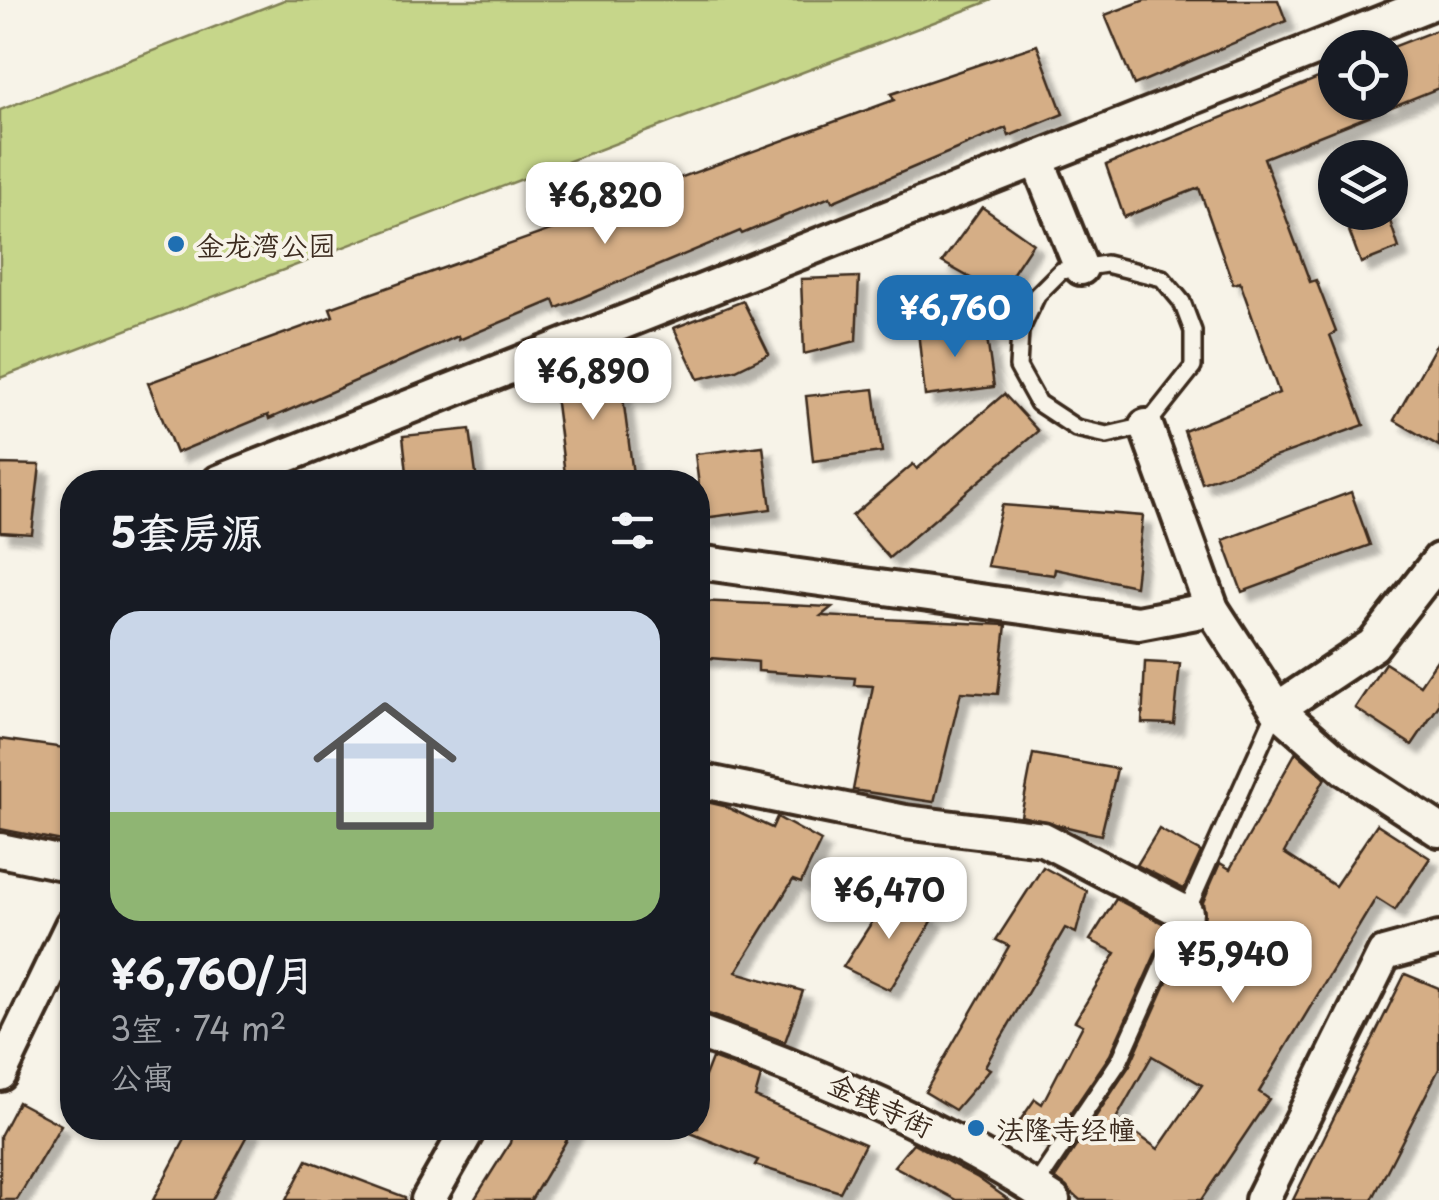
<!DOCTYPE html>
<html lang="zh">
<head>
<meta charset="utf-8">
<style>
  body { margin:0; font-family:"Playpen Sans","LXGW WenKai TC",sans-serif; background:#20242c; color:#f1f3f6; height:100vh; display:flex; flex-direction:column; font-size:38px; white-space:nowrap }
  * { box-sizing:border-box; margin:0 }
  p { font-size:32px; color:#9ea1a6 }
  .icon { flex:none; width:55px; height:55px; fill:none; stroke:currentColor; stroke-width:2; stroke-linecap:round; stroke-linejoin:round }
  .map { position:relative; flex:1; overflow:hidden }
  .drawer { position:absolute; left:60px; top:470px; width:650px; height:670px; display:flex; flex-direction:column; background:#171b24; border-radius:40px; box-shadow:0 2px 8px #0004 }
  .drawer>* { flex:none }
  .controls { position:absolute; left:1318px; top:30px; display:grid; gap:20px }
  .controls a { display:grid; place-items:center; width:90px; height:90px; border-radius:50%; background:#171b24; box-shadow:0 2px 8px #0004; font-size:50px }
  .price { position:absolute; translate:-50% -85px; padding:0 22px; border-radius:20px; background:#fff; color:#222; font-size:32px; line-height:65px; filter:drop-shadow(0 2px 5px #0008) }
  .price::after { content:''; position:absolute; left:50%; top:60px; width:30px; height:22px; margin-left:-15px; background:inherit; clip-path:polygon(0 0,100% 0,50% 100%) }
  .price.current { background:#1f6fb2; color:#fff }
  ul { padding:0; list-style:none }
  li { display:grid; align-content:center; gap:20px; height:530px; padding:0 50px }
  li span { display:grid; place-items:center; height:310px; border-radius:30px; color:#555 }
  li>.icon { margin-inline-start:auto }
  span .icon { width:180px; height:180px; fill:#fffc; stroke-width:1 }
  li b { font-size:42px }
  h2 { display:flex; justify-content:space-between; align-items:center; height:120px; padding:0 50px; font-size:42px }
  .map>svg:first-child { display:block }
</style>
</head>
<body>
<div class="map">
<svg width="1439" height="1200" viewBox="0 0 1439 1200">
  <defs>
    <filter id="shadow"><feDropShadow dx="9" dy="9" stdDeviation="2.5" flood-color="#0004"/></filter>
  </defs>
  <rect width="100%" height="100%" fill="#f7f3e8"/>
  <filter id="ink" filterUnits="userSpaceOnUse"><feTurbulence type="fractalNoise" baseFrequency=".01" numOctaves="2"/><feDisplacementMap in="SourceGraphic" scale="20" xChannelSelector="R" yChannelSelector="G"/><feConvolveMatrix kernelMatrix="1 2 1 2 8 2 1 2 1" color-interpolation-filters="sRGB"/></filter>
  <g filter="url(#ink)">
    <path fill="#c6d68a" stroke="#808054" stroke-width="2.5" d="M284 0H992L0 378V110Z"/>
    <g fill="#d5ae86" stroke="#3b2a1e" stroke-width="2.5" fill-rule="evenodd" filter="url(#shadow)">
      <path d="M1145 0H1278L1286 21 1134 85 1105 15Z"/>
      <path d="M1439 29V88L1264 158 1310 282 1316 280 1336 332 1330 335 1364 425 1202 483 1184 431 1279 393 1240 282 1233 284 1199 188 1124 217 1106 165 1335 71V102H1390V48Z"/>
      <path d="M1037 45 1063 114 1009 136 1006 128 832 202 830 197 742 234 740 231 557 308 554 300 459 340 458 336 269 419 268 415 176 453 148 383 333 316 330 308 621 205 619 200 894 100 891 94Z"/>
      <path d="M982 207 1033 243 999 294 942 262Z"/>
      <path d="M1342 212H1387L1399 248 1361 263Z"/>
      <path d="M859 277 856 341 804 354 801 279Z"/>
      <path d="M743 301 769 354 736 370 698 379 674 328Z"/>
      <path d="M985 324 994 387 925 396 918 331Z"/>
      <path d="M1439 340V446L1394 420Z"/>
      <path d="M618 359 634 482H566L552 372 572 364Z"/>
      <path d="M874 389 882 452 813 461 806 396Z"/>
      <path d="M1004 394 1038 431 889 558 852 516 913 464 917 469Z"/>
      <path d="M470 429 477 482H408L403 436Z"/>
      <path d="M763 446 771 509 703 518 695 454Z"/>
      <path d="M0 464 40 465 32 534 0 532Z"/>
      <path d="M1351 492 1370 545 1242 592 1223 540Z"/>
      <path d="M1002 505 1143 516 1135 586 1055 569 1054 575 987 566Z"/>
      <path d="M698 601 832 607 821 616 1006 625 998 694 961 692 934 802 853 790 873 686 854 685 855 678 758 671V662L698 657Z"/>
      <path d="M1439 657V705L1412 745 1355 708 1385 663 1420 685Z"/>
      <path d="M1145 662 1180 664 1174 724 1142 723Z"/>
      <path d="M0 739 72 749 62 841 0 829Z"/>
      <path d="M1296 752 1325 778 1284 853 1335 886 1377 824 1430 858 1395 910 1376 898 1259 1092 1269 1099 1201 1200H1080L1055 1178 1130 1065 1189 932 1204 921 1203 902 1220 863 1230 869ZM1152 1056 1202 1085 1158 1149 1116 1119Z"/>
      <path d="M1033 754 1117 769 1101 835 1021 816Z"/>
      <path d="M698 800 724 806 772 828 777 817 821 841 801 883 793 880 736 972 803 991 785 1042 698 1010Z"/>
      <path d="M1159 829 1201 852 1184 889 1137 865Z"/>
      <path d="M1043 867 1087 891 1076 933 1065 928 985 1066 990 1069 955 1110 925 1092 1009 946 996 940Z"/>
      <path d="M890 894 934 918 890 990 843 967Z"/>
      <path d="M1116 899 1168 926 1110 1055 1049 1145 1017 1125 1035 1099 1042 1104 1083 1025 1075 1021 1116 953 1090 940Z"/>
      <path d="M1405 974 1439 988V1069L1372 1200H1293Z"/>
      <path d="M712 1058 761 1076 755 1097 865 1144 840 1192 755 1165 758 1160 683 1130 698 1128V1094Z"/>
      <path d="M18 1102 61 1125 17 1200H0V1136Z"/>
      <path d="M191 1128H251L212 1200H153Z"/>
      <path d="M513 1128H574L531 1200H474L510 1143Z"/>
      <path d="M913 1143 978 1178 1009 1200H957L894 1166Z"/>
      <path d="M307 1160 405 1197V1200H286Z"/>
    </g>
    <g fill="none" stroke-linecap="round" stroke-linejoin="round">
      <defs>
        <g id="lane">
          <path d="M1106 264 1162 278 1182 302 1193 331V367L1146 426 1107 435 1076 428 1038 403 1018 367 1020 331 1037 295 1061 271Z"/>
          <path d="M1034 1188 1120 1060 1277 709"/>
        </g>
        <g id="street">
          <path d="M1037 159 1081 268"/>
          <path d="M1146 426 1212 609 1277 709 1345 769 1439 830"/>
          <path d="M219 482 1439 0"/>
          <path d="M698 562 1138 623 1212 609"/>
          <path d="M1277 709 1373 645 1439 560"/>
          <path d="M698 780 905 822 1043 839 1186 913"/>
          <path d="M0 850 72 865"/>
          <path d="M698 1032C823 1076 942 1127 1053 1200"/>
          <path d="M0 1074 72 925"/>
          <path d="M428 1200 469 1128"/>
          <path d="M1262 1200 1384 954 1439 939"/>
        </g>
      </defs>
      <use href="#lane" stroke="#3b2a1e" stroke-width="22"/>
      <use href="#street" stroke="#3b2a1e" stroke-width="40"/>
      <use href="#lane" stroke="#f7f3e8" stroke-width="15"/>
      <use href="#street" stroke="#f7f3e8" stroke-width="32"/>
    </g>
  </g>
  <g fill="#1f6fb2" stroke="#f7f3e8" stroke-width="4">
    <circle cx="176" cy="244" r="10"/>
    <circle cx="976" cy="1128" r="10"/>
  </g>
  <g text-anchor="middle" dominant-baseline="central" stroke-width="8" stroke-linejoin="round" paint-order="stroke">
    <g font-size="28" fill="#3b2a1e" stroke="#f7f3e8" text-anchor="start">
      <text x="196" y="244">金龙湾公园</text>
      <text x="996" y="1128">法隆寺经幢</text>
    </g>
    <g font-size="28" fill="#3b2a1e" stroke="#f7f3e8">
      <text transform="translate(881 1104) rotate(25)">金钱寺街</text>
    </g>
  </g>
</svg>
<div class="controls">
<a><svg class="icon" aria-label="locate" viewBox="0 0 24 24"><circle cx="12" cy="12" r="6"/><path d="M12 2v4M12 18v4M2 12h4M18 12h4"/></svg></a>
<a><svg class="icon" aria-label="layers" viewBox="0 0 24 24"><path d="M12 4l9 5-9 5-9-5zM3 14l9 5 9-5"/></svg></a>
</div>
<b class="price" style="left:605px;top:247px">¥6,820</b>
<b class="price current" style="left:955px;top:360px">¥6,760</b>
<b class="price" style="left:593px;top:423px">¥6,890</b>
<b class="price" style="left:889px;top:942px">¥6,470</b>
<b class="price" style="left:1233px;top:1006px">¥5,940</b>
<section class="drawer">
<h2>5套房源<svg class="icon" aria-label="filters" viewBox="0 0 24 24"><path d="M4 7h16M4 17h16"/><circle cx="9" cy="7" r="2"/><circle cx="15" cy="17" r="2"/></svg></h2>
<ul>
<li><span style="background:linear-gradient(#c9d6e8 65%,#8fb573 0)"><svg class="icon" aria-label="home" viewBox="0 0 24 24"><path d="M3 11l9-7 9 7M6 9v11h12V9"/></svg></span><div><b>¥6,760/月</b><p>3室 · 74 m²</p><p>公寓</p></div></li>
</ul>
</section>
</div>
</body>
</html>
